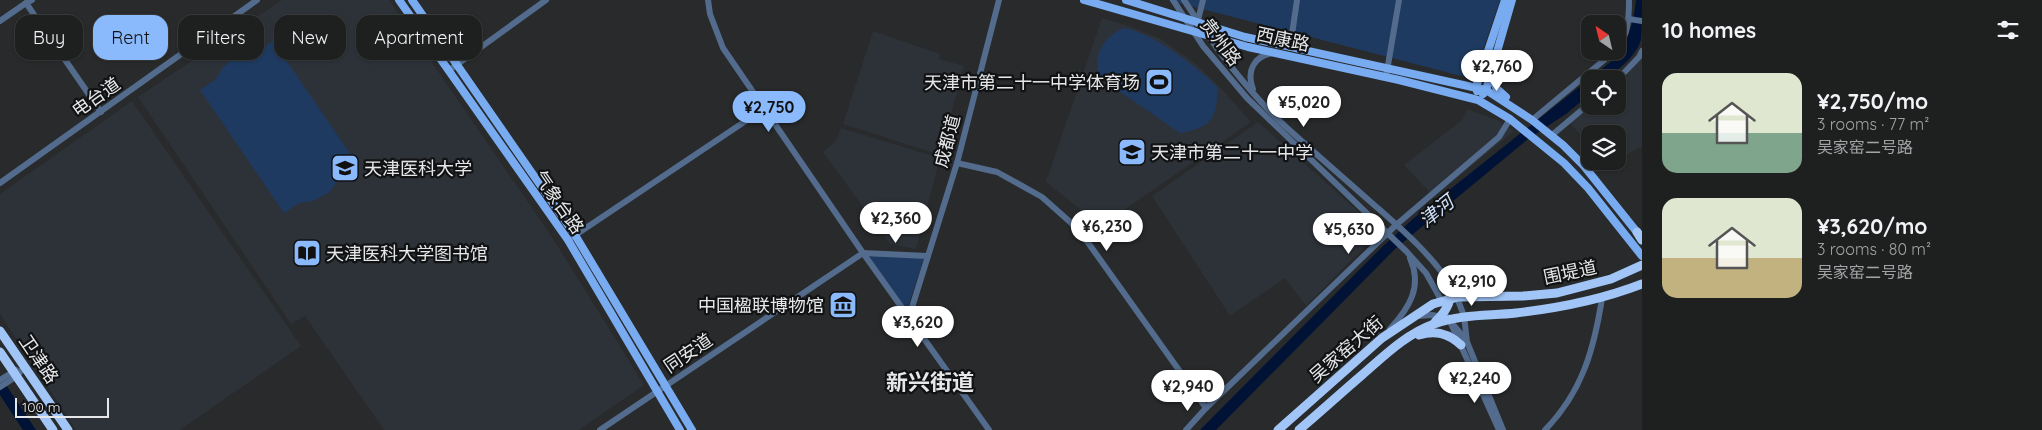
<!DOCTYPE html>
<html lang="en">
<head>
<meta charset="utf-8">
<style>
  body { margin:0; font-family:Quicksand,"Noto Sans SC",sans-serif; background:#262829; color:#f1f3f6; height:100vh; display:flex; flex-direction:column; font-size:19px; white-space:nowrap }
  * { box-sizing:border-box; margin:0 }
  p { font-size:16px; color:#a1a3a5 }
  .icon { flex:none; width:28px; height:28px; fill:none; stroke:currentColor; stroke-width:2; stroke-linecap:round; stroke-linejoin:round }
  .map { position:relative; flex:1; overflow:hidden }
  .side { display:flex; flex-direction:column; background:#1e2020; width:400px }
  .side>* { flex:none }
  .top-card { position:absolute; left:15px; top:15px; width:475px; height:45px; display:flex; gap:10px }
  .needle { width:32px; rotate:325deg }
  .tools { position:absolute; left:1581px; top:15px; display:grid; gap:10px }
  .tools a { display:grid; place-items:center; width:45px; height:45px; border-radius:10px; background:#1e2020; box-shadow:0 1px 4px #0004,0 0 0 1px #3c3e3e; font-size:25px }
  .scale { position:absolute; left:15px; bottom:12px; width:94px; box-sizing:border-box; padding-left:5px; border:2px solid #e6e7e8; border-top:0; font-size:14px; line-height:18px; white-space:nowrap; color:#e6e7e8; -webkit-text-stroke:4px #111213; paint-order:stroke }
  .price { position:absolute; translate:-50% -42px; padding:0 11px; border-radius:18px; background:#fff; color:#222; font-size:16px; line-height:32px; filter:drop-shadow(0 1px 2px #0008) }
  .price::after { content:''; position:absolute; left:50%; top:30px; width:15px; height:11px; margin-left:-8px; background:inherit; clip-path:polygon(0 0,100% 0,50% 100%) }
  .price.active { background:#8abafc; color:#111 }
  ul { padding:0; list-style:none }
  li { display:flex; align-items:center; gap:15px; height:125px; padding:0 20px }
  li span { display:grid; place-items:center; flex:none; width:140px; height:100px; border-radius:15px; color:#555 }
  li>.icon { margin-inline-start:auto }
  span .icon { width:60px; height:60px; fill:#fffc; stroke-width:1 }
  li b { font-size:21px }
  h2 { display:flex; justify-content:space-between; align-items:center; height:60px; padding:0 20px; font-size:21px }
  .chip { padding:0 18px; border-radius:15px; background:#1e2020; box-shadow:0 1px 4px #0004,0 0 0 1px #3c3e3e; font-size:18px; line-height:45px }
  .chip.active { background:#8abafc; color:#111 }
  main { display:flex; flex:1; min-height:0 }
  .map>svg:first-child { display:block }
</style>
</head>
<body>
<main>
<div class="map">
<svg width="1642" height="430" viewBox="0 0 1642 430">
  <rect width="100%" height="100%" fill="#282a2b"/>
  <g fill="#2d3239">
    <path d="M282 0H389L554 240 644 385 579 430H384L305 316 291 324 138 97Z"/>
    <path d="M1102 18 1129 26 1161 39 1196 64 1219 86 1251 122 1101 226 1046 182Z"/>
    <path d="M873 31 940 54 939 59 964 66 940 155 843 124Z"/>
    <path d="M1642 54V147L1618 158V134H1590V145L1570 123 1591 106H1618V86L1623 82Z"/>
    <path d="M132 101 301 346 180 430H76L0 314V194Z"/>
    <path d="M1467 109 1497 120 1514 131 1434 197 1404 165 1461 121Z"/>
    <path d="M1258 122 1380 231 1306 306 1285 278 1230 316 1152 196Z"/>
    <path d="M841 128 940 158 916 249 890 244 823 152 835 142Z"/>
  </g>
  <g fill="#1f3a60">
    <path d="M1167 0H1500L1475 73 1469 78Z"/>
    <path d="M1123 28C1152 32 1196 66 1217 87 1218 118 1211 128 1180 133L1099 77C1094 53 1101 40 1123 28Z"/>
    <path d="M273 41 355 161 343 169 339 180 328 193 313 201 299 203 284 213 200 90 216 79 223 67 235 57 245 52 260 50Z"/>
    <path d="M860 253 925 255 905 316Z"/>
  </g>
  <g fill="#001336">
    <path d="M1636 0H1642C1642 12 1642 29 1641 40 1636 56 1620 68 1607 79H1590V94L1566 114 1528 139 1395 249 1216 430H1200L1382 247 1414 218 1613 60C1629 40 1633 25 1636 0Z"/>
    <path d="M0 376 36 430H23L0 395Z"/>
  </g>
  <g fill="none" stroke-linecap="round" stroke-linejoin="round">
    <g stroke="#536b8c" stroke-width="6">
      <path d="M32 0 26 3 101 112"/>
      <path d="M708 0 710 14 723 48 863 253 989 430"/>
      <path d="M1173 0 1203 46 1247 98 1406 251 1426 273 1444 305"/>
      <path d="M1184 0C1213 45 1246 90 1286 127 1317 155 1348 182 1380 210 1405 232 1432 256 1450 284"/>
      <path d="M1629 19 1642 21"/>
      <path d="M0 21 26 3"/>
      <path d="M1197 24 1203 0"/>
      <path d="M1290 48 1297 0"/>
      <path d="M1618 49C1628 34 1629 18 1629 0"/>
      <path d="M448 71 546 0"/>
      <path d="M1386 77 1399 0"/>
      <path d="M1618 79 1639 57 1642 51"/>
      <path d="M1253 89C1246 71 1254 56 1273 53"/>
      <path d="M1532 120 1615 51"/>
      <path d="M1552 135 1590 103"/>
      <path d="M957 163 997 172 1042 197 1079 230 1206 408"/>
      <path d="M0 183 257 0"/>
      <path d="M568 240 765 108"/>
      <path d="M1456 295 1464 316 1467 342 1503 430"/>
      <path d="M1418 316 1432 315 1442 317"/>
      <path d="M909 317 957 163 999 0"/>
      <path d="M1448 317 1499 430"/>
      <path d="M1451 322 1465 339"/>
      <path d="M1390 329C1409 308 1423 287 1410 258"/>
      <path d="M0 380 16 370"/>
      <path d="M0 387 17 376 24 367"/>
      <path d="M600 430 863 253 928 256"/>
      <path d="M1186 430 1206 408 1396 225 1499 137 1510 119"/>
      <path d="M1545 430C1582 392 1594 350 1602 298"/>
    </g>
    <g stroke="#79abf1" stroke-width="8">
      <path d="M399 0 568 240 680 430"/>
      <path d="M412 0 575 235 692 430"/>
      <path d="M1084 0 1248 47 1399 80 1478 100 1510 119 1564 163 1588 188 1642 256"/>
      <path d="M1126 0 1245 37 1486 90 1532 120 1563 145 1584 166 1640 236"/>
      <path d="M1490 74 1497 89 1506 97"/>
      <path d="M1477 91 1476 87 1505 0"/>
      <path d="M1483 94 1486 90 1512 0"/>
    </g>
    <g stroke="#a1c5f7" stroke-width="9">
      <path d="M1637 232 1642 240"/>
      <path d="M1435 322C1448 310 1453 299 1449 282"/>
      <path d="M0 331 68 430"/>
      <path d="M1419 335C1435 330 1448 333 1461 345"/>
      <path d="M0 352 53 430"/>
      <path d="M1278 430 1382 338 1433 304 1458 297 1523 296 1557 293 1611 279 1642 265"/>
      <path d="M1299 430C1320 412 1341 393 1362 375 1384 356 1406 334 1434 324 1462 314 1487 316 1516 313 1560 308 1601 300 1642 284"/>
    </g>
  </g>
  <defs>
    <symbol id="stadium-square" viewBox="-11 -11 22 22"><rect x="-9" y="-9" width="18" height="18" rx="4" fill="#8abafc" stroke="#111213"/><path d="M0-5a6.5 5 0 1 0 0 10a6.5 5 0 1 0 0-10ZM-3.5-1.8h7v3.6h-7Z" fill="#111"/></symbol>
    <symbol id="school-square" viewBox="-11 -11 22 22"><rect x="-9" y="-9" width="18" height="18" rx="4" fill="#8abafc" stroke="#111213"/><path d="M0-5L7-2L0 1L-7-2ZM-4 1L0 2.5L4 1V4Q0 6-4 4Z" fill="#111"/></symbol>
    <symbol id="university-square" viewBox="-11 -11 22 22"><rect x="-9" y="-9" width="18" height="18" rx="4" fill="#8abafc" stroke="#111213"/><path d="M0-5L7-2L0 1L-7-2ZM-4 1L0 2.5L4 1V4Q0 6-4 4Z" fill="#111"/></symbol>
    <symbol id="library-square" viewBox="-11 -11 22 22"><rect x="-9" y="-9" width="18" height="18" rx="4" fill="#8abafc" stroke="#111213"/><path d="M-6-4Q-3-5.5-.7-3.5V5Q-3 3-6 4ZM6-4Q3-5.5 .7-3.5V5Q3 3 6 4Z" fill="#111"/></symbol>
    <symbol id="museum-square" viewBox="-11 -11 22 22"><rect x="-9" y="-9" width="18" height="18" rx="4" fill="#8abafc" stroke="#111213"/><path d="M0-6L6-3V-2H-6V-3ZM-5-1h2V3h-2ZM-1-1h2V3h-2ZM3-1h2V3H3ZM-6 4H6V6H-6Z" fill="#111"/></symbol>
  </defs>
  <g fill-rule="evenodd">
    <use href="#stadium-square" x="1143" y="66" width="32" height="32"/>
    <use href="#school-square" x="1116" y="136" width="32" height="32"/>
    <use href="#university-square" x="329" y="152" width="32" height="32"/>
    <use href="#library-square" x="291" y="237" width="32" height="32"/>
    <use href="#museum-square" x="827" y="289" width="32" height="32"/>
  </g>
  <g text-anchor="middle" dominant-baseline="central" stroke-width="4.5" stroke-linejoin="round" paint-order="stroke">
    <g font-size="18" fill="#e6e7e8" stroke="#111213">
      <text transform="translate(1283 39) rotate(12)">西康路</text>
      <text transform="translate(1221 42) rotate(53)">贵州路</text>
      <text transform="translate(96 97) rotate(-35)">电台道</text>
      <text transform="translate(947 141) rotate(-75)">成都道</text>
      <text transform="translate(559 202) rotate(55)">气象台路</text>
      <text transform="translate(1570 272) rotate(-12)">围堤道</text>
      <text transform="translate(1346 349) rotate(-41)">吴家窑大街</text>
      <text transform="translate(688 353) rotate(-34)">同安道</text>
      <text transform="translate(39 359) rotate(56)">卫津路</text>
    </g>
    <g font-size="18" fill="#e6e7e8" stroke="#111213" text-anchor="start">
      <text x="1140" y="82" text-anchor="end">天津市第二十一中学体育场</text>
      <text x="1151" y="152">天津市第二十一中学</text>
      <text x="364" y="168">天津医科大学</text>
      <text x="326" y="253">天津医科大学图书馆</text>
      <text x="824" y="305" text-anchor="end">中国楹联博物馆</text>
    </g>
    <g font-size="19" font-style="italic" fill="#cfe2fd" stroke="#111213">
      <text transform="translate(1436 211) rotate(-39)">津河</text>
    </g>
    <g font-size="22" font-weight="bold" fill="#e6e7e8" stroke="#111213">
      <text x="930" y="382">新兴街道</text>
    </g>
  </g>
</svg>
<div class="tools">
<a><svg class="needle" viewBox="-14 -14 28 28"><path d="M0-13l5 13h-10z" fill="#e53935"/><path d="M0 13l5-13h-10z" fill="#a1a3a5"/></svg></a>
<a><svg class="icon" aria-label="locate" viewBox="0 0 24 24"><circle cx="12" cy="12" r="6"/><path d="M12 2v4M12 18v4M2 12h4M18 12h4"/></svg></a>
<a><svg class="icon" aria-label="layers" viewBox="0 0 24 24"><path d="M12 4l9 5-9 5-9-5zM3 14l9 5 9-5"/></svg></a>
</div>
<div class="scale">100 m</div>
<b class="price" style="left:1497px;top:92px">¥2,760</b>
<b class="price" style="left:1304px;top:128px">¥5,020</b>
<b class="price active" style="left:769px;top:133px">¥2,750</b>
<b class="price" style="left:896px;top:244px">¥2,360</b>
<b class="price" style="left:1107px;top:252px">¥6,230</b>
<b class="price" style="left:1349px;top:255px">¥5,630</b>
<b class="price" style="left:1472px;top:307px">¥2,910</b>
<b class="price" style="left:918px;top:348px">¥3,620</b>
<b class="price" style="left:1475px;top:404px">¥2,240</b>
<b class="price" style="left:1188px;top:412px">¥2,940</b>
<div class="top-card">
<a class="chip">Buy</a>
<a class="chip active">Rent</a>
<a class="chip">Filters</a>
<a class="chip">New</a>
<a class="chip">Apartment</a>
</div>
</div>
<section class="side">
<h2>10 homes<svg class="icon" aria-label="filters" viewBox="0 0 24 24"><path d="M4 7h16M4 17h16"/><circle cx="9" cy="7" r="2"/><circle cx="15" cy="17" r="2"/></svg></h2>
<ul>
<li><span style="background:linear-gradient(#dfe7d0 60%,#7fa58c 0)"><svg class="icon" aria-label="home" viewBox="0 0 24 24"><path d="M3 11l9-7 9 7M6 9v11h12V9"/></svg></span><div><b>¥2,750/mo</b><p>3 rooms · 77 m²</p><p>吴家窑二号路</p></div></li>
<li><span style="background:linear-gradient(#dfe7d0 60%,#c2b280 0)"><svg class="icon" aria-label="home" viewBox="0 0 24 24"><path d="M3 11l9-7 9 7M6 9v11h12V9"/></svg></span><div><b>¥3,620/mo</b><p>3 rooms · 80 m²</p><p>吴家窑二号路</p></div></li>
</ul>
</section>
</main>
</body>
</html>
